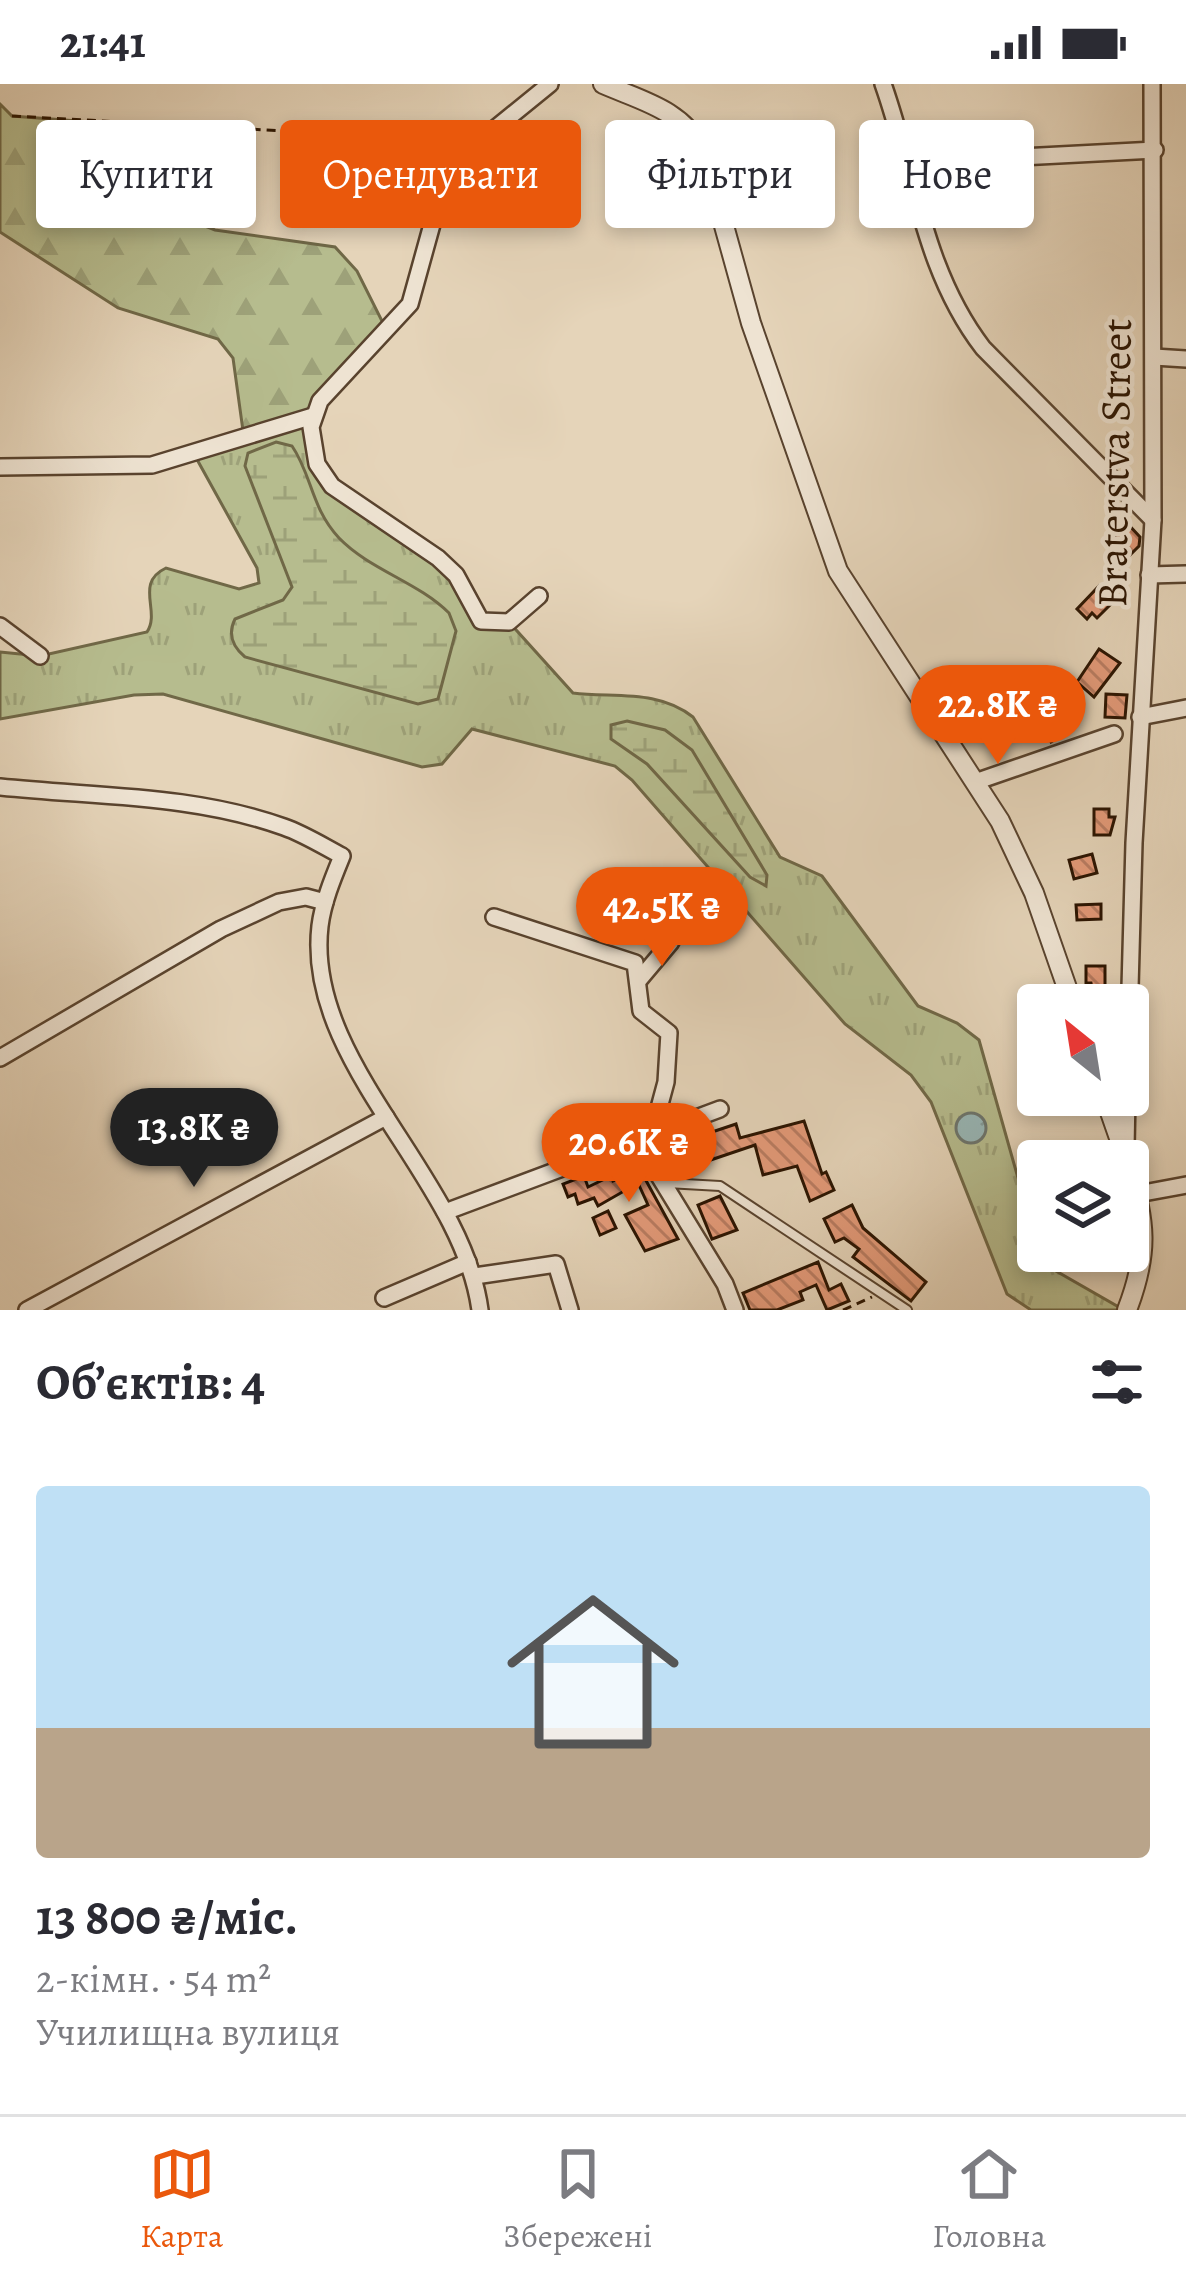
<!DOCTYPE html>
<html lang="uk">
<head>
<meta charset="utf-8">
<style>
  body { margin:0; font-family:Alegreya,serif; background:#f2f2f3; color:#2b2b33; height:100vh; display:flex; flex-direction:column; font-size:45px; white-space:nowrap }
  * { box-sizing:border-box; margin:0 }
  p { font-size:39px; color:#7c7c81 }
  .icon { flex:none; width:66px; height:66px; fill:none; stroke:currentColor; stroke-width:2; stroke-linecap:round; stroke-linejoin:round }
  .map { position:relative; height:1226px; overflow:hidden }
  .sheet { display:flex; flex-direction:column; background:#fff; flex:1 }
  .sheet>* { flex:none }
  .guide { position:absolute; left:36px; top:36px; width:1116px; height:108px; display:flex; gap:24px }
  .needle { width:78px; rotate:330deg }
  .controls { position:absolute; left:1017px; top:900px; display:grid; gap:24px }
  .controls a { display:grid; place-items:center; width:132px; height:132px; border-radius:12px; background:#fff; box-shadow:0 6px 18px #0003; font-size:60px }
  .price { position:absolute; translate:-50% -102px; padding:0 27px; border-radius:42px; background:#ea580c; color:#fff; font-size:39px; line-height:78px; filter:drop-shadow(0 3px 6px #0008) }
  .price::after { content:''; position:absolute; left:50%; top:72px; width:36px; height:27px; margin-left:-18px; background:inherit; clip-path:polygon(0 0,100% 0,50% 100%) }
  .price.on { background:#222; color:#fff }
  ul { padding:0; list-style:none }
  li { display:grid; align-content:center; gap:24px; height:636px; padding:0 36px }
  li+li { border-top:3px solid #e1e1e2 }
  li span { display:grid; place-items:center; height:372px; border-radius:12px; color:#555 }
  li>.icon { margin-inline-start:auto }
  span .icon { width:216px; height:216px; fill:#fffc; stroke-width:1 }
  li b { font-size:51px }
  h2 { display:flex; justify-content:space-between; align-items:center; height:144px; padding:0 36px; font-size:51px }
  .tag { padding:0 42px; border-radius:12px; background:#fff; box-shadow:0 6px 18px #0003; font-size:42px; line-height:108px }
  .tag.on { background:#ea580c; color:#fff }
  .status { display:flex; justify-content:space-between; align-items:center; height:84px; padding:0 60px; background:#fff; direction:ltr }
  .status svg { height:33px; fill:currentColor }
  .tabs { display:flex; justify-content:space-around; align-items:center; height:168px; border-top:3px solid #e1e1e2; background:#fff; font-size:33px; color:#7c7c81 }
  .tabs a { display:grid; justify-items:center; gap:6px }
  .tabs .on { color:#ea580c }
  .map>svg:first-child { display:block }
</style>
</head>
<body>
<div class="status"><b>21:41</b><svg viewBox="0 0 49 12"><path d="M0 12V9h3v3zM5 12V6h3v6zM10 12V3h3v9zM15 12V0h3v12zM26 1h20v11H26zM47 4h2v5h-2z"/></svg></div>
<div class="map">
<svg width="1186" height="1226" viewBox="0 0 1186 1226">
  <defs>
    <pattern id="grass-tufts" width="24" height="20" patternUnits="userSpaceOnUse" patternTransform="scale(3)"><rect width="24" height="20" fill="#b6bc8e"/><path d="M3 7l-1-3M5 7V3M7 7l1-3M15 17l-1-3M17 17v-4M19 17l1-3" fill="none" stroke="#9da179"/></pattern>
    <pattern id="forest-firs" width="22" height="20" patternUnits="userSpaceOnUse" patternTransform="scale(3)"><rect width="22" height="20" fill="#b6bc8e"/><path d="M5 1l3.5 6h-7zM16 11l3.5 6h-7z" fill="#9da179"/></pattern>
    <pattern id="wetland-marsh" width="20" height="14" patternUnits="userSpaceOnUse" patternTransform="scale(3)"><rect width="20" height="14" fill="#b6bc8e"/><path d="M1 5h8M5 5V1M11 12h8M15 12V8" fill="none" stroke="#9da179"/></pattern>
    <pattern id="water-ripples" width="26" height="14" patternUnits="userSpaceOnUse" patternTransform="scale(3)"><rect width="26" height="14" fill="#98b7b7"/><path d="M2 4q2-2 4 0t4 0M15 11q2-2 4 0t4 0" fill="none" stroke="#839c9c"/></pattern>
    <pattern id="building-back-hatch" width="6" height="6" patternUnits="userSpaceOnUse" patternTransform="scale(3)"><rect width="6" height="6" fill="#e49a79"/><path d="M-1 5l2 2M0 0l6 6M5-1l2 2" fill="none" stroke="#b97c61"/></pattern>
  </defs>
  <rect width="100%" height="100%" fill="#e5d4b9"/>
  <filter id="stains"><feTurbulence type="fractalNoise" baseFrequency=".00167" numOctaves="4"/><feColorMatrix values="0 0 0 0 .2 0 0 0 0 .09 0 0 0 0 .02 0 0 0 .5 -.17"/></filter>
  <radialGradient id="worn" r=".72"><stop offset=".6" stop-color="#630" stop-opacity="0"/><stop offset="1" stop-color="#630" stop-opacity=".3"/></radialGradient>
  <path fill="url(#grass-tufts)" stroke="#706847" stroke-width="3" d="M313 332 323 390 438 474 473 525 509 538 573 609C614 614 658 605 693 633L780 773 822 792 918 922 957 939 979 956 1042 1179 1124 1226H1031L1007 1210 931 1018 911 991 845 940 632 696 615 682 472 645 442 680 422 683 163 610 134 611 0 635V568L40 572 147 548C161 527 134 499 166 484L239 505 259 499 257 484 194 370Z"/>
  <path fill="url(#forest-firs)" stroke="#706847" stroke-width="3" d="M0 20 12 32 182 45 202 141 215 146 335 163 357 187 387 247 313 332 244 354 233 274 218 255 118 224 0 148Z"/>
  <g fill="url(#wetland-marsh)" stroke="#706847" stroke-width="3">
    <path d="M276 358 292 362C312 391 311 424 339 454 370 486 418 498 449 529L456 547 438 615 418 620 245 573C233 563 227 551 235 535L283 516 292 503 245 382 248 369Z"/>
    <path d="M627 637 665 646 692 666 767 791 766 802 750 793 647 680 611 655V641Z"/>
  </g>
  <circle fill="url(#water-ripples)" stroke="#6c756e" stroke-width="3" cx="971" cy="1044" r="15"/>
  <g fill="url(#building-back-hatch)" stroke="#2a1300" stroke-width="3">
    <path d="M1127 439 1140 453 1139 462 1122 479 1109 466 1119 457 1113 451Z"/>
    <path d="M1099 502 1114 517 1097 534 1092 529 1087 535 1077 525Z"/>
    <path d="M1099 565 1120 579 1094 613 1077 598Z"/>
    <path d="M1106 610 1127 611 1125 634 1105 633Z"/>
    <path d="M1056 633 1065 649 1051 658 1041 642Z"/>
    <path d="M1094 725H1109V733H1115L1110 751H1094Z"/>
    <path d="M1092 770 1097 789 1074 795 1069 776Z"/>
    <path d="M1101 820V835L1077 836 1076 821Z"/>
    <path d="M1086 882H1105V904H1092L1091 899H1086Z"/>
    <path d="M804 1037 822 1090 826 1088 834 1106 810 1117 797 1082 763 1091 755 1061 678 1087 668 1057 689 1049 691 1055 736 1040 740 1054Z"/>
    <path d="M632 1071 678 1155 645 1167 625 1131 648 1121 638 1099 598 1122 594 1114 578 1120 575 1110 568 1113 563 1100 584 1092 588 1103 611 1092 613 1097 632 1089 625 1073Z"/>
    <path d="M720 1112 737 1146 712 1155 698 1121Z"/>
    <path d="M852 1121 863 1144 926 1198 911 1217 853 1173 859 1165 844 1154 835 1158 824 1135Z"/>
    <path d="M608 1127 616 1144 600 1151 593 1134Z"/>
    <path d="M818 1178 829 1206 841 1200 849 1217 827 1226 816 1201 800 1208 803 1216 777 1226H750L743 1209Z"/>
  </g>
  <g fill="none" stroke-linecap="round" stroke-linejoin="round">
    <defs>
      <path id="service" d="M667 1099 720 1102 907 1226"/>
      <g id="minor">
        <path d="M883 0C915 90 923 186 983 264L1153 436"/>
        <path d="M907 79 1155 66"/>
        <path d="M1154 273 1186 275"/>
        <path d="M0 383 152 381 313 332"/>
        <path d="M1149 491 1186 490"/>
        <path d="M539 512 509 538 481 537 456 491 438 474 332 402 317 380 311 343 320 317 410 220 436 126 454 85 481 56 550 0"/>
        <path d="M0 542 40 572"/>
        <path d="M1140 633 1186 624"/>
        <path d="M975 698 1114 650"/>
        <path d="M0 703C95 713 192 710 284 743 304 750 323 762 342 772 333 794 323 818 320 842 304 979 462 1092 480 1226"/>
        <path d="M494 833 635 879 641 927 669 949 666 998 652 1050"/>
        <path d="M639 896 671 858"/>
        <path d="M0 974 221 845 279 818 306 813 325 818"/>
        <path d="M1128 976 1134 759 1153 436 1152 0"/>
        <path d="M637 1056 725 1200 735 1226"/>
        <path d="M1126 1064 1127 1011"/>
        <path d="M1138 1110 1186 1101"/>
        <path d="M445 1128 720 1025"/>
        <path d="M475 1192 556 1180 570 1226"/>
        <path d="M384 1214 468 1178"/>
        <path d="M27 1226 386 1033"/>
      </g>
      <g id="tertiary">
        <path d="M603 0C642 17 681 25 703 66L751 239 838 487 1000 737 1034 809 1073 921"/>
        <path d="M1104 1011 1127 1077"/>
        <path d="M1127 1226C1149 1169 1146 1137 1128 1080"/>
      </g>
    </defs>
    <use href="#service" stroke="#59432e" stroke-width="12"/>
    <use href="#minor" stroke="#59432e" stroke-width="20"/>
    <use href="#tertiary" stroke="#59432e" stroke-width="22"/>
    <g stroke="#2a1300" stroke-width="3" stroke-dasharray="9 6" stroke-linecap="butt">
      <path d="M12 32 339 50 364 64 387 111 422 126"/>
      <path d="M843 1226 872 1213"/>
    </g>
    <use href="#service" stroke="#eee3d2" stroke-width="8"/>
    <use href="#minor" stroke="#eee3d2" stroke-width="15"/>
    <use href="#tertiary" stroke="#eee3d2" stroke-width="18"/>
  </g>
  <g text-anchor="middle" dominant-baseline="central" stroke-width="9" stroke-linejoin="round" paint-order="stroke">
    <g font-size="42" fill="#2a1300" stroke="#eee3d2">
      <text transform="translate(1114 379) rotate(-89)">Braterstva Street</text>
    </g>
  </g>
  <rect width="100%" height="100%" filter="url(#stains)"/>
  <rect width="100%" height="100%" fill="url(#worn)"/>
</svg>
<div class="controls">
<a><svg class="needle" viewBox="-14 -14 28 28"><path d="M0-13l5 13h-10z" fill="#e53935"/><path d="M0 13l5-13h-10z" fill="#7c7c81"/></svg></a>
<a><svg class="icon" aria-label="layers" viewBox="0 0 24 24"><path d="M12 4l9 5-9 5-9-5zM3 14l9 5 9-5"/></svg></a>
</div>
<b class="price" style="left:998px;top:683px">22.8K ₴</b>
<b class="price" style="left:662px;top:885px">42.5K ₴</b>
<b class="price on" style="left:194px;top:1106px">13.8K ₴</b>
<b class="price" style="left:629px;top:1121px">20.6K ₴</b>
<div class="guide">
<a class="tag">Купити</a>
<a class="tag on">Орендувати</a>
<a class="tag">Фільтри</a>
<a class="tag">Нове</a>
</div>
</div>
<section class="sheet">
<h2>Об’єктів: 4<svg class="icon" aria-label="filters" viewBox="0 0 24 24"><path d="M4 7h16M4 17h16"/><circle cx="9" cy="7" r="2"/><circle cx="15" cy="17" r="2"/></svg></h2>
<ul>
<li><span style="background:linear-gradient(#bfe0f5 65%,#b9a48a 0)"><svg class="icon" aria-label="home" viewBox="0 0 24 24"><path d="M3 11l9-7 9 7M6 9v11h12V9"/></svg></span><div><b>13 800 ₴/міс.</b><p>2-кімн. · 54 m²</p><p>Училищна вулиця</p></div></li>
</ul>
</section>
<nav class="tabs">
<a class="on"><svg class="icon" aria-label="map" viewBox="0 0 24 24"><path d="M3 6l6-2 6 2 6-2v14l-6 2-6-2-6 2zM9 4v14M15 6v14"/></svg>Карта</a>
<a><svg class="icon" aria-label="saved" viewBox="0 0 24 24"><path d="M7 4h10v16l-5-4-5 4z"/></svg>Збережені</a>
<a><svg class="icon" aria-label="home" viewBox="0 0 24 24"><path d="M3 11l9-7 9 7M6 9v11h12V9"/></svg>Головна</a>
</nav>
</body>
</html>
